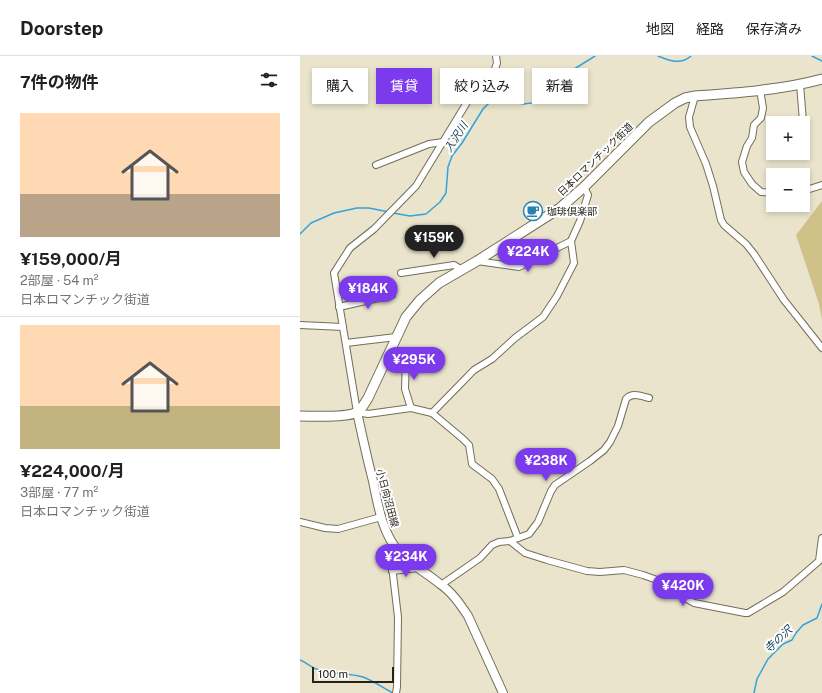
<!DOCTYPE html>
<html lang="ja">
<head>
<meta charset="utf-8">
<style>
  body { margin:0; font-family:"Public Sans","Noto Sans JP",sans-serif; background:#f2f2f2; color:#202124; height:100vh; display:flex; flex-direction:column; font-size:15px; white-space:nowrap }
  * { box-sizing:border-box; margin:0 }
  p { font-size:13px; color:#757577 }
  .icon { flex:none; width:22px; height:22px; fill:none; stroke:currentColor; stroke-width:2; stroke-linecap:round; stroke-linejoin:round }
  .map { position:relative; flex:1; overflow:hidden }
  .details { display:flex; flex-direction:column; background:#fff; width:300px }
  .details>* { flex:none }
  .banner { position:absolute; left:12px; top:12px; width:380px; height:36px; display:flex; gap:8px }
  .tools { position:absolute; left:466px; top:60px; display:grid; gap:8px }
  .tools a { display:grid; place-items:center; width:44px; height:44px; border-radius:0px; background:#fff; box-shadow:0 2px 6px #0003; font-size:20px }
  .scale { position:absolute; left:12px; bottom:10px; width:82px; box-sizing:border-box; padding-left:4px; border:2px solid #25231a; border-top:0; font-size:11px; line-height:14px; white-space:nowrap; color:#25231a; -webkit-text-stroke:3px #fff; paint-order:stroke }
  .price { position:absolute; translate:-50% -34px; padding:0 9px; border-radius:14px; background:#7c3aed; color:#fff; font-size:13px; line-height:26px; filter:drop-shadow(0 1px 2px #0008) }
  .price::after { content:''; position:absolute; left:50%; top:24px; width:12px; height:9px; margin-left:-6px; background:inherit; clip-path:polygon(0 0,100% 0,50% 100%) }
  .price.active { background:#222; color:#fff }
  ul { padding:0; list-style:none }
  li { display:grid; align-content:center; gap:8px; height:212px; padding:0 20px }
  li+li { border-top:1px solid #e0e0e0 }
  li span { display:grid; place-items:center; height:124px; border-radius:0px; color:#555 }
  li>.icon { margin-inline-start:auto }
  span .icon { width:72px; height:72px; fill:#fffc; stroke-width:1 }
  li b { font-size:17px }
  h2 { display:flex; justify-content:space-between; align-items:center; height:48px; padding:0 20px; font-size:17px }
  .tag { padding:0 14px; border-radius:0px; background:#fff; box-shadow:0 2px 6px #0003; font-size:14px; line-height:36px }
  .tag.active { background:#7c3aed; color:#fff }
  header { display:flex; align-items:center; gap:24px; box-sizing:border-box; height:56px; padding:0 20px; background:#fff; border-bottom:1px solid #e0e0e0 }
  header strong { font-size:19px }
  nav { display:flex; gap:22px; margin-inline-start:auto; font-size:14px }
  main { display:flex; flex:1; min-height:0 }
  .map>svg:first-child { display:block }
</style>
</head>
<body>
<header>
<strong>Doorstep</strong>
<nav><a>地図</a><a>経路</a><a>保存済み</a></nav>
</header>
<main>
<section class="details">
<h2>7件の物件<svg class="icon" aria-label="filters" viewBox="0 0 24 24"><path d="M4 7h16M4 17h16"/><circle cx="9" cy="7" r="2"/><circle cx="15" cy="17" r="2"/></svg></h2>
<ul>
<li><span style="background:linear-gradient(#ffd9b3 65%,#b9a48a 0)"><svg class="icon" aria-label="home" viewBox="0 0 24 24"><path d="M3 11l9-7 9 7M6 9v11h12V9"/></svg></span><div><b>¥159,000/月</b><p>2部屋 · 54 m²</p><p>日本ロマンチック街道</p></div></li>
<li><span style="background:linear-gradient(#ffd9b3 65%,#c2b280 0)"><svg class="icon" aria-label="home" viewBox="0 0 24 24"><path d="M3 11l9-7 9 7M6 9v11h12V9"/></svg></span><div><b>¥224,000/月</b><p>3部屋 · 77 m²</p><p>日本ロマンチック街道</p></div></li>
</ul>
</section>
<div class="map">
<svg width="522" height="637" viewBox="0 0 522 637">
  <rect width="100%" height="100%" fill="#eae4cc"/>
  <path fill="#cfc188" d="M522 145V264L519 248 496 179Z"/>
  <g fill="none" stroke-linecap="round" stroke-linejoin="round">
    <g stroke="#35a2d9" stroke-width="1.5">
      <path d="M358 0C370 5 381 9 391 0"/>
      <path d="M512 0 522 5"/>
      <path d="M93 157 110 160 126 158 140 146 146 137 148 111 152 100 162 87 183 53 189 47 197 43H205L223 48 232 47 238 45 247 39 260 28 271 15 295 0"/>
      <path d="M0 178 11 167 34 157 57 152H69L89 156"/>
      <path d="M0 604C7 607 12 612 19 614 33 618 48 617 63 621 74 625 83 632 93 637"/>
      <path d="M454 637 457 623 468 603 483 588 492 584 496 577 503 569 517 562 522 548"/>
    </g>
    <defs>
      <g id="minor">
        <path d="M196 0 197 7 194 16 172 35 166 48 116 130 74 173 50 192 34 217 57 356 68 358 111 352 132 357 174 314 192 303 215 282 243 261 257 240 274 207 271 185 280 165 288 139 284 131"/>
        <path d="M500 28 504 78"/>
        <path d="M460 34 463 52 461 62 454 69 452 82 447 90 442 106 444 116 452 128 461 136 473 137"/>
        <path d="M395 40 389 61 390 71 406 108 413 130 421 164 424 169 446 188 454 198 484 244 522 292"/>
        <path d="M76 109 129 88 143 86"/>
        <path d="M503 135 522 129"/>
        <path d="M177 205 219 211 271 185"/>
        <path d="M101 217 154 209 162 214"/>
        <path d="M39 251 92 239"/>
        <path d="M0 269 43 271"/>
        <path d="M46 287 96 281"/>
        <path d="M106 300 105 333 111 352"/>
        <path d="M132 357 163 383 169 389 172 408 192 423 199 433 218 482"/>
        <path d="M0 466 25 472 38 473 81 461"/>
        <path d="M210 485 225 497 247 504 287 515 300 516 324 514 343 519 357 524 387 543 394 547 445 557H448L483 536 519 505 522 482"/>
        <path d="M92 488 90 493 98 561 97 631 96 637"/>
        <path d="M92 515 118 512"/>
        <path d="M141 529 180 502 192 489 199 486 210 485 229 478 238 466 251 435 255 429 290 405 304 394 310 386 318 370 326 343C332 336 341 340 349 342"/>
      </g>
      <path id="major" d="M57 356C62 379 67 402 73 425 78 449 82 477 99 496 111 509 127 517 140 528 152 536 160 548 168 560L203 637"/>
      <path id="highway" d="M0 360C13 360 44 362 55 357 61 355 64 348 68 342L106 261 120 244 139 227 177 205 260 152 284 131 349 66 375 47 385 42 395 40C437 37 481 34 522 23"/>
    </defs>
    <use href="#minor" stroke="#736e58" stroke-width="8"/>
    <use href="#major" stroke="#736e58" stroke-width="10"/>
    <use href="#highway" stroke="#736e58" stroke-width="11"/>
    <use href="#minor" stroke="#fff" stroke-width="6"/>
    <use href="#major" stroke="#fff" stroke-width="8"/>
    <use href="#highway" stroke="#fff" stroke-width="9"/>
  </g>
  <defs>
    <symbol id="cafe-ring" viewBox="-11 -11 22 22"><circle r="9.5" fill="#fff" stroke="#2581ae" stroke-width="1.5"/><path d="M-5.5-4.5H6V0H3Q3 3.5 0 3.5H-2.5Q-5.5 3.5-5.5 0ZM3-3.2v2h1.7v-2ZM-6 4.5H4V6H-6Z" fill="#2581ae"/></symbol>
  </defs>
  <g fill-rule="evenodd">
    <use href="#cafe-ring" x="222" y="144" width="22" height="22"/>
  </g>
  <g text-anchor="middle" dominant-baseline="central" stroke-width="4" stroke-linejoin="round" paint-order="stroke">
    <g font-size="10" fill="#25231a" stroke="#fff">
      <text transform="translate(295 103) rotate(-44)">日本ロマンチック街道</text>
      <text transform="translate(88 442) rotate(75)">小日向沼田線</text>
    </g>
    <g font-size="10" fill="#25231a" stroke="#fff" text-anchor="start">
      <text x="247" y="155">珈琲倶楽部</text>
    </g>
    <g font-size="11" font-style="italic" fill="#113e55" stroke="#fff">
      <text transform="translate(156 81) rotate(-57)">入沢川</text>
      <text transform="translate(478 583) rotate(-43)">寺の沢</text>
    </g>
  </g>
</svg>
<div class="tools">
<a>+</a>
<a>−</a>
</div>
<div class="scale">100 m</div>
<b class="price active" style="left:134px;top:203px">¥159K</b>
<b class="price" style="left:228px;top:217px">¥224K</b>
<b class="price" style="left:68px;top:254px">¥184K</b>
<b class="price" style="left:114px;top:325px">¥295K</b>
<b class="price" style="left:246px;top:426px">¥238K</b>
<b class="price" style="left:106px;top:522px">¥234K</b>
<b class="price" style="left:383px;top:551px">¥420K</b>
<div class="banner">
<a class="tag">購入</a>
<a class="tag active">賃貸</a>
<a class="tag">絞り込み</a>
<a class="tag">新着</a>
</div>
</div>
</main>
</body>
</html>
